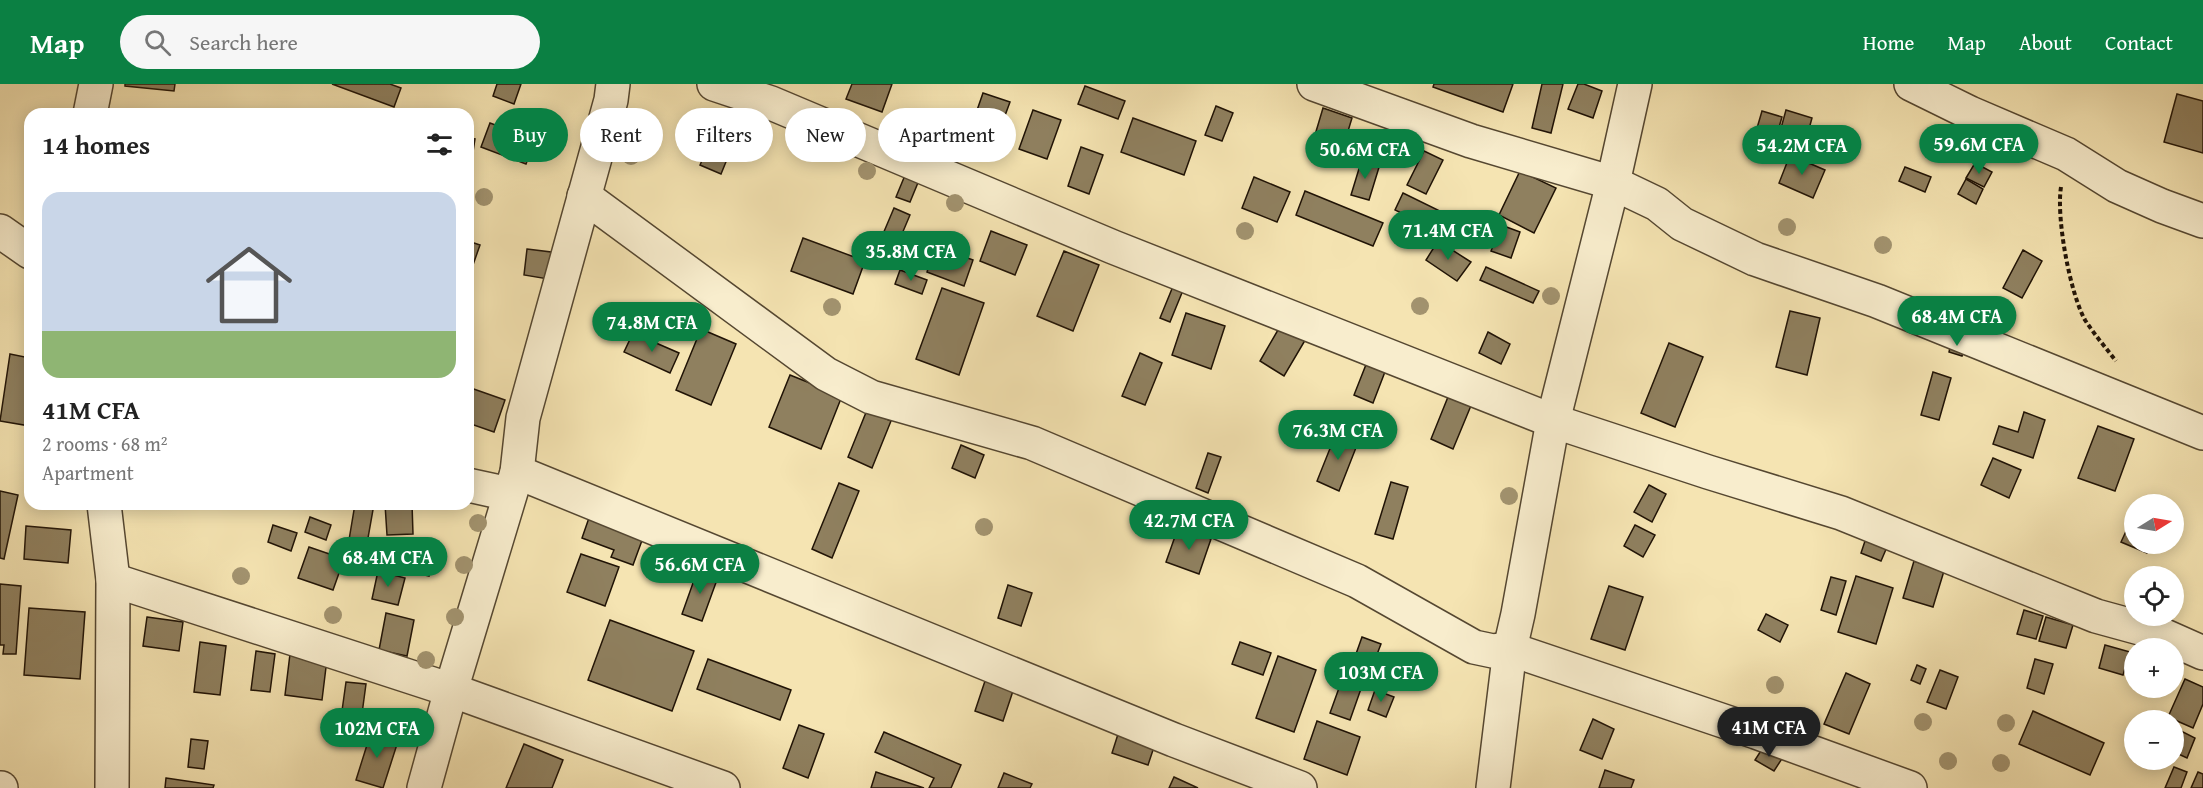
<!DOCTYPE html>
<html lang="en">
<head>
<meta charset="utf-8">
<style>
  body { margin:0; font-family:"Gentium Book Plus",serif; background:#f6f6f6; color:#222; height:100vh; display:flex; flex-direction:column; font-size:22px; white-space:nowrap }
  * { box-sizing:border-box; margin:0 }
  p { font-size:20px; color:#767676 }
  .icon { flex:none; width:33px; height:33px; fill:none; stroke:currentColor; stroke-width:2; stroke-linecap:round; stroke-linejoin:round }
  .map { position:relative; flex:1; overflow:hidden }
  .details { position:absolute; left:24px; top:24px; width:450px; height:402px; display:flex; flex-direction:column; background:#fff; border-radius:18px; box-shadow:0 3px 15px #0003 }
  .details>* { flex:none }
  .banner { position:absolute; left:492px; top:24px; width:570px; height:54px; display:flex; gap:12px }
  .needle { width:39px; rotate:79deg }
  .fabs { position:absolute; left:2124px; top:410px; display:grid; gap:12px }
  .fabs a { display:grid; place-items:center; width:60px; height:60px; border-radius:50%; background:#fff; box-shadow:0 3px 15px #0003; font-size:30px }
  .price { position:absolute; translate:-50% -51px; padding:0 14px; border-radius:21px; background:#0b8043; color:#fff; font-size:20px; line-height:39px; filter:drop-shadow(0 2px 3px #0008) }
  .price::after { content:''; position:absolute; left:50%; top:36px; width:18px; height:14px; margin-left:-9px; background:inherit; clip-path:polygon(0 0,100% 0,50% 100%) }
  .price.active { background:#222; color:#fff }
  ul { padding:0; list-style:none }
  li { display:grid; align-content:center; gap:12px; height:318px; padding:0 18px }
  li+li { border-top:2px solid #e0e0e0 }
  li span { display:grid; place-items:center; height:186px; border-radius:18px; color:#555 }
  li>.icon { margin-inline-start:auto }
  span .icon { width:108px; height:108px; fill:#fffc; stroke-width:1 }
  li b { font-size:26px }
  h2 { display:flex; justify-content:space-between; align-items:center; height:72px; padding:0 18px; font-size:26px }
  .pill { padding:0 21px; border-radius:27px; background:#fff; box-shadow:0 3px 15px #0003; font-size:21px; line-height:54px }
  .pill.active { background:#0b8043; color:#fff }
  header { display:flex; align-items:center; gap:36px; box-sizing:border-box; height:84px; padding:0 30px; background:#0b8043; color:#fff }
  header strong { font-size:28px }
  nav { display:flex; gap:33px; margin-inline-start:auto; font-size:21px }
  .search { width:420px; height:54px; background:#f6f6f6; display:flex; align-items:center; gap:15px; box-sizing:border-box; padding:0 21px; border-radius:33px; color:#767676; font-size:22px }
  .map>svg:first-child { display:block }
</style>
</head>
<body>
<header>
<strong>Map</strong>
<div class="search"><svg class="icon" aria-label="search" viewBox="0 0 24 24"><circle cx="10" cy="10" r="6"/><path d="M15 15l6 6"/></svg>Search here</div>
<nav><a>Home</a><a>Map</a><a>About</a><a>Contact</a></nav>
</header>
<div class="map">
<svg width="2203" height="704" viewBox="0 0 2203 704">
  <rect width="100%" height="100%" fill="#f5e4b2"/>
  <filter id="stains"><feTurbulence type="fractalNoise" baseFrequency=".00333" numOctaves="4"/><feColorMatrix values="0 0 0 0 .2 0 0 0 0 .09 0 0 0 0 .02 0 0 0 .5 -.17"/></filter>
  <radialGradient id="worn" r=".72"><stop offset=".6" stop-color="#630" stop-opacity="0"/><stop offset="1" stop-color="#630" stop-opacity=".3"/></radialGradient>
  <g fill="#8f805f" stroke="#201306" stroke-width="1.5">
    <path d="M125 0H175L174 7 125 2Z"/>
    <path d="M332 0H390L401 4 394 23Z"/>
    <path d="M497 0H521L514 20 493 12Z"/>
    <path d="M852 0H892L882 28 846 15Z"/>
    <path d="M1434 0H1513L1503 28 1433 3Z"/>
    <path d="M1542 0H1563L1551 49 1532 44Z"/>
    <path d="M1578 0H1584L1602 7 1593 34 1568 25Z"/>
    <path d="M1085 2 1125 17 1118 35 1078 20Z"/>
    <path d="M983 9 1010 18 993 64 967 55Z"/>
    <path d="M2177 10 2203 17V69L2164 58Z"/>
    <path d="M1216 22 1233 29 1222 57 1205 51Z"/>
    <path d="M1323 24 1352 34 1341 70 1312 61Z"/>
    <path d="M1033 26 1061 36 1047 75 1019 65Z"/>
    <path d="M1786 26 1812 34 1804 63 1778 55Z"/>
    <path d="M1762 27 1782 33 1775 57 1755 51Z"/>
    <path d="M708 28 741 41 721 90 700 81 707 65 695 59Z"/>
    <path d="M1133 34 1196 57 1184 91 1121 68Z"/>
    <path d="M490 39 535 56 526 80 481 63Z"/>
    <path d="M468 54 475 55 468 100Z"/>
    <path d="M1081 63 1103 71 1089 110 1068 102Z"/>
    <path d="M1424 67 1443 76 1426 110 1407 101Z"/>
    <path d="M1790 71 1825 86 1813 114 1779 99Z"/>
    <path d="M1362 75 1380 80 1369 116 1351 111Z"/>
    <path d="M1975 79 1992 88 1984 103 1966 94Z"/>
    <path d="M1905 83 1931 93 1925 108 1899 97Z"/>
    <path d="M908 84 922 89 910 118 896 113Z"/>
    <path d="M1520 87 1556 104 1534 149 1499 131Z"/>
    <path d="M1254 93 1290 108 1277 138 1242 124Z"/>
    <path d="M1966 95 1983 105 1976 120 1958 110Z"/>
    <path d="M1305 107 1383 139 1373 162 1296 131Z"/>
    <path d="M1403 109 1444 129 1436 146 1395 126Z"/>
    <path d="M894 124 910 131 896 164 880 157Z"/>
    <path d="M1501 141 1520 148 1511 174 1491 167Z"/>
    <path d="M991 147 1027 161 1015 191 980 177Z"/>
    <path d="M803 154 865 177 853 210 791 187Z"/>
    <path d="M468 157 480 161 468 195Z"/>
    <path d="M1438 157 1471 178 1457 197 1426 176Z"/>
    <path d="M935 162 973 176 964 202 927 188Z"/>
    <path d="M527 165 551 168 548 195 524 191Z"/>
    <path d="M2023 166 2042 177 2022 214 2003 204Z"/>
    <path d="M1064 167 1099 181 1073 247 1037 232Z"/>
    <path d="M1486 183 1539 207 1533 219 1480 196Z"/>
    <path d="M900 186 927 196 922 210 895 200Z"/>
    <path d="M1176 195 1186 199 1170 238 1160 234Z"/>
    <path d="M942 204 984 219 959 291 916 275Z"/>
    <path d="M1790 227 1820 234 1807 291 1776 283Z"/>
    <path d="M1186 229 1225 242 1211 285 1172 271Z"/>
    <path d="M1282 239 1307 253 1284 292 1260 277Z"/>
    <path d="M701 245 736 260 711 321 676 306Z"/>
    <path d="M1488 248 1510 260 1501 280 1479 269Z"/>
    <path d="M633 249 679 269 670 289 624 268Z"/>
    <path d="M1952 255 1966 259 1962 272 1949 268Z"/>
    <path d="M1669 259 1703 273 1675 343 1641 329Z"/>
    <path d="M1140 269 1162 279 1145 321 1122 312Z"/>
    <path d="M10 270 30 274V342L0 337Z"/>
    <path d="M1369 273 1388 280 1373 319 1354 311Z"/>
    <path d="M1933 288 1951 294 1939 336 1921 331Z"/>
    <path d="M790 291 842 312 821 365 769 343Z"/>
    <path d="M468 303 505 316 494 348 468 339Z"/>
    <path d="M1452 303 1475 312 1453 365 1431 355Z"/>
    <path d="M867 326 891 337 872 384 848 373Z"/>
    <path d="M2024 328 2045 336 2033 374 1993 360 1999 342 2018 348Z"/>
    <path d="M2098 342 2134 355 2115 407 2078 394Z"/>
    <path d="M1337 347 1359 356 1339 407 1317 397Z"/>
    <path d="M961 361 984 371 975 394 952 384Z"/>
    <path d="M1208 369 1221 373 1208 409 1196 404Z"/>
    <path d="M1993 374 2021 386 2009 414 1981 401Z"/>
    <path d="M1391 398 1408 403 1393 455 1375 450Z"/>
    <path d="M839 399 859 407 832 474 812 465Z"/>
    <path d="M1649 401 1666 410 1652 438 1634 428Z"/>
    <path d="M0 407 18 411 4 475 0 474Z"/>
    <path d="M355 420H374L365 471 347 468Z"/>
    <path d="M385 420H412L413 450 387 451Z"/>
    <path d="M2134 430V459H2152L2147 469 2121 458Z"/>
    <path d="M590 431 644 451 633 481 611 473 614 466 582 454Z"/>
    <path d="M310 433 331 441 326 456 305 448Z"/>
    <path d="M273 441 297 449 291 467 268 458Z"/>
    <path d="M1635 441 1655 451 1643 473 1624 462Z"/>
    <path d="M26 442 71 446 68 479 24 475Z"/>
    <path d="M1178 444 1211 455 1199 490 1166 478Z"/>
    <path d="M1866 454 1887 463 1881 477 1861 469Z"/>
    <path d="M309 463 344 475 333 506 298 494Z"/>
    <path d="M392 464 433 474 429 492 388 482Z"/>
    <path d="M581 470 619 483 605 522 567 508Z"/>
    <path d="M1914 477 1944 487 1933 523 1903 514Z"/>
    <path d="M698 485 718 493 702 537 682 530Z"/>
    <path d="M378 487 405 494 398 521 372 515Z"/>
    <path d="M1856 492 1893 504 1876 560 1838 548Z"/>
    <path d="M1831 493 1846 497 1836 531 1821 526Z"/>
    <path d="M0 500 21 502 16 570H3L4 561H0Z"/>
    <path d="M1008 501 1032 509 1021 542 998 534Z"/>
    <path d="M1609 502 1643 513 1625 566 1591 555Z"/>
    <path d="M29 524 85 528 80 595 24 591Z"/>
    <path d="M2024 526 2043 532 2036 555 2017 550Z"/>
    <path d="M386 529 414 536 407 572 379 566Z"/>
    <path d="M1766 530 1788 541 1780 558 1758 546Z"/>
    <path d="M147 533 183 538 179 567 143 562Z"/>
    <path d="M2046 533 2073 541 2066 564 2039 557Z"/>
    <path d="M610 536 694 567 672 627 588 596Z"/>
    <path d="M1362 553 1381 560 1369 591 1351 584Z"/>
    <path d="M200 558 226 562 220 611 194 608Z"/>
    <path d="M1240 558 1271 569 1263 591 1232 580Z"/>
    <path d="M2105 561 2130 568 2123 591 2099 584Z"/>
    <path d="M256 567 275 570 270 608 251 606Z"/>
    <path d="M290 570 327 575 322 616 285 611Z"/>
    <path d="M1278 572 1316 586 1294 648 1256 634Z"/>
    <path d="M708 575 791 606 780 636 697 605Z"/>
    <path d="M2035 575 2053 580 2044 610 2027 604Z"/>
    <path d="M1917 581 1926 585 1920 600 1911 596Z"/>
    <path d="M1940 586 1958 593 1946 625 1927 618Z"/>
    <path d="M1846 589 1870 600 1849 650 1824 640Z"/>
    <path d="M987 591 1015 601 1003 637 975 627Z"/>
    <path d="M1343 593 1363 599 1350 636 1330 629Z"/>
    <path d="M2185 595 2203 603V620L2193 644 2168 633Z"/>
    <path d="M346 598 366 600 361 637 341 634Z"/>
    <path d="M1375 606 1394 613 1386 633 1368 626Z"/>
    <path d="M2033 627 2104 659 2090 691 2019 660Z"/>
    <path d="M1593 635 1614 645 1602 675 1580 666Z"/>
    <path d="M1317 637 1360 653 1347 691 1304 675Z"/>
    <path d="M799 641 824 650 808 694 783 684Z"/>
    <path d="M372 645 399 654 383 704 356 696Z"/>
    <path d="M2179 646 2195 654 2187 674 2174 668V658Z"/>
    <path d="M1119 647 1155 660 1148 681 1112 669Z"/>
    <path d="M884 648 961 681 951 704H929L934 694 875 668Z"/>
    <path d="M191 655 208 657 204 685 188 683Z"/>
    <path d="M524 660 563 676 552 704H506Z"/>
    <path d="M1764 662 1783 673 1774 687 1755 676Z"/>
    <path d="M2174 683 2187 688 2181 704H2165Z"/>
    <path d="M1605 686 1634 696 1631 704H1599Z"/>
    <path d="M876 688 924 704H871Z"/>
    <path d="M2198 688 2203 690V704H2191Z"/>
    <path d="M1004 689 1032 700 1030 704H998Z"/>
    <path d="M1174 693 1198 704H1169Z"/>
    <path d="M166 694 214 701 213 704H165Z"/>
  </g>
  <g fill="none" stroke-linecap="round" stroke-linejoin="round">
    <defs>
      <g id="minor">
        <path d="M714 0 771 19 1113 163 1553 337 1708 388 1841 429 2096 532 2158 549 2203 569"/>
        <path d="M1314 0 1471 57 1613 99 1657 120 1682 140 1755 175 1877 217 2203 349"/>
        <path d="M1911 0 1970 29 2066 70 2117 102 2162 122 2203 137"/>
        <path d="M90 30 96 0"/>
        <path d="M584 112 826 290 871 313 1032 359 1357 497 1474 563 1493 567 1510 565 1756 648 1910 704"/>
        <path d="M0 147 30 168"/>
        <path d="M517 388 1174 656 1300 704"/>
        <path d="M468 401 509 410"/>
        <path d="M104 420 113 496 112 704"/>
        <path d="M113 496 451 606 723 704"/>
        <path d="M0 704H1"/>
        <path d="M424 704 451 606 517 388 523 334 611 16 613 0"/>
        <path d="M1493 704 1510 565 1518 530 1553 337 1613 99 1635 0"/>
      </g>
    </defs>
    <use href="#minor" stroke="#554731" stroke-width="36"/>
    <path stroke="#201306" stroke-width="4" stroke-dasharray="4.5 3" stroke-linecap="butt" d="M2061 103C2056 134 2070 209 2085 236 2094 250 2106 264 2116 277"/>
    <use href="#minor" stroke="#f8edcd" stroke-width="33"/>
  </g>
  <g fill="#a2936f">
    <circle cx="634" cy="37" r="9"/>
    <circle cx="631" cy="72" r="9"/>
    <circle cx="867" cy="87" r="9"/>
    <circle cx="484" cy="113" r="9"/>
    <circle cx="955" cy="119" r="9"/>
    <circle cx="1787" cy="143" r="9"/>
    <circle cx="1245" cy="147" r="9"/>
    <circle cx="1883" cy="161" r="9"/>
    <circle cx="1551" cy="212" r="9"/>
    <circle cx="1420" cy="222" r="9"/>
    <circle cx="832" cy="223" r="9"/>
    <circle cx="1509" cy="412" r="9"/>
    <circle cx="478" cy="439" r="9"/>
    <circle cx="984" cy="443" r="9"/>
    <circle cx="464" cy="481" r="9"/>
    <circle cx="241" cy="492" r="9"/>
    <circle cx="333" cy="531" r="9"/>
    <circle cx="455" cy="533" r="9"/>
    <circle cx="426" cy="576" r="9"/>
    <circle cx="1775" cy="601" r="9"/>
    <circle cx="1923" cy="638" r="9"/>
    <circle cx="2006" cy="639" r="9"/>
    <circle cx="1948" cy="677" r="9"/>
    <circle cx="2001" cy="679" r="9"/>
  </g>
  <rect width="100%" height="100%" filter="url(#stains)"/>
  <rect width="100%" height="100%" fill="url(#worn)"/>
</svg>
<div class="fabs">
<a><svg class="needle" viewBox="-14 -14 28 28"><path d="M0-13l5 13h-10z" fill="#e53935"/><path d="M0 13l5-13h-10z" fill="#767676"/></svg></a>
<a><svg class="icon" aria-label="locate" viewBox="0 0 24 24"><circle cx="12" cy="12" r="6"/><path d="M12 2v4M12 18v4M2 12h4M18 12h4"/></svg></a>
<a>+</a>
<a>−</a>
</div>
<b class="price" style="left:1979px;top:91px">59.6M CFA</b>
<b class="price" style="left:1802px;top:92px">54.2M CFA</b>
<b class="price" style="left:1365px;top:96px">50.6M CFA</b>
<b class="price" style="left:1448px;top:177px">71.4M CFA</b>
<b class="price" style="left:911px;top:198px">35.8M CFA</b>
<b class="price" style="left:1957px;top:263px">68.4M CFA</b>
<b class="price" style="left:652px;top:269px">74.8M CFA</b>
<b class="price" style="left:1338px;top:377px">76.3M CFA</b>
<b class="price" style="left:1189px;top:467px">42.7M CFA</b>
<b class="price" style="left:388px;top:504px">68.4M CFA</b>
<b class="price" style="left:700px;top:511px">56.6M CFA</b>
<b class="price" style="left:1381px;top:619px">103M CFA</b>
<b class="price active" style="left:1769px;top:674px">41M CFA</b>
<b class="price" style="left:377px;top:675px">102M CFA</b>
<div class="banner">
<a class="pill active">Buy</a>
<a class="pill">Rent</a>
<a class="pill">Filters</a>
<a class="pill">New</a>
<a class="pill">Apartment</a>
</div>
<section class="details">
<h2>14 homes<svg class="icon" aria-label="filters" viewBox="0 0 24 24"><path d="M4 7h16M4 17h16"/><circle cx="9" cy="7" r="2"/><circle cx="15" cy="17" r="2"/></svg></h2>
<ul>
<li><span style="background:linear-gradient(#c9d6e8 75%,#8fb573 0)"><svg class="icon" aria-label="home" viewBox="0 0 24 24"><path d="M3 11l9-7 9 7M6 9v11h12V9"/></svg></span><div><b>41M CFA</b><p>2 rooms · 68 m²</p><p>Apartment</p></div></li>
</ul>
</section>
</div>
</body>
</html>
